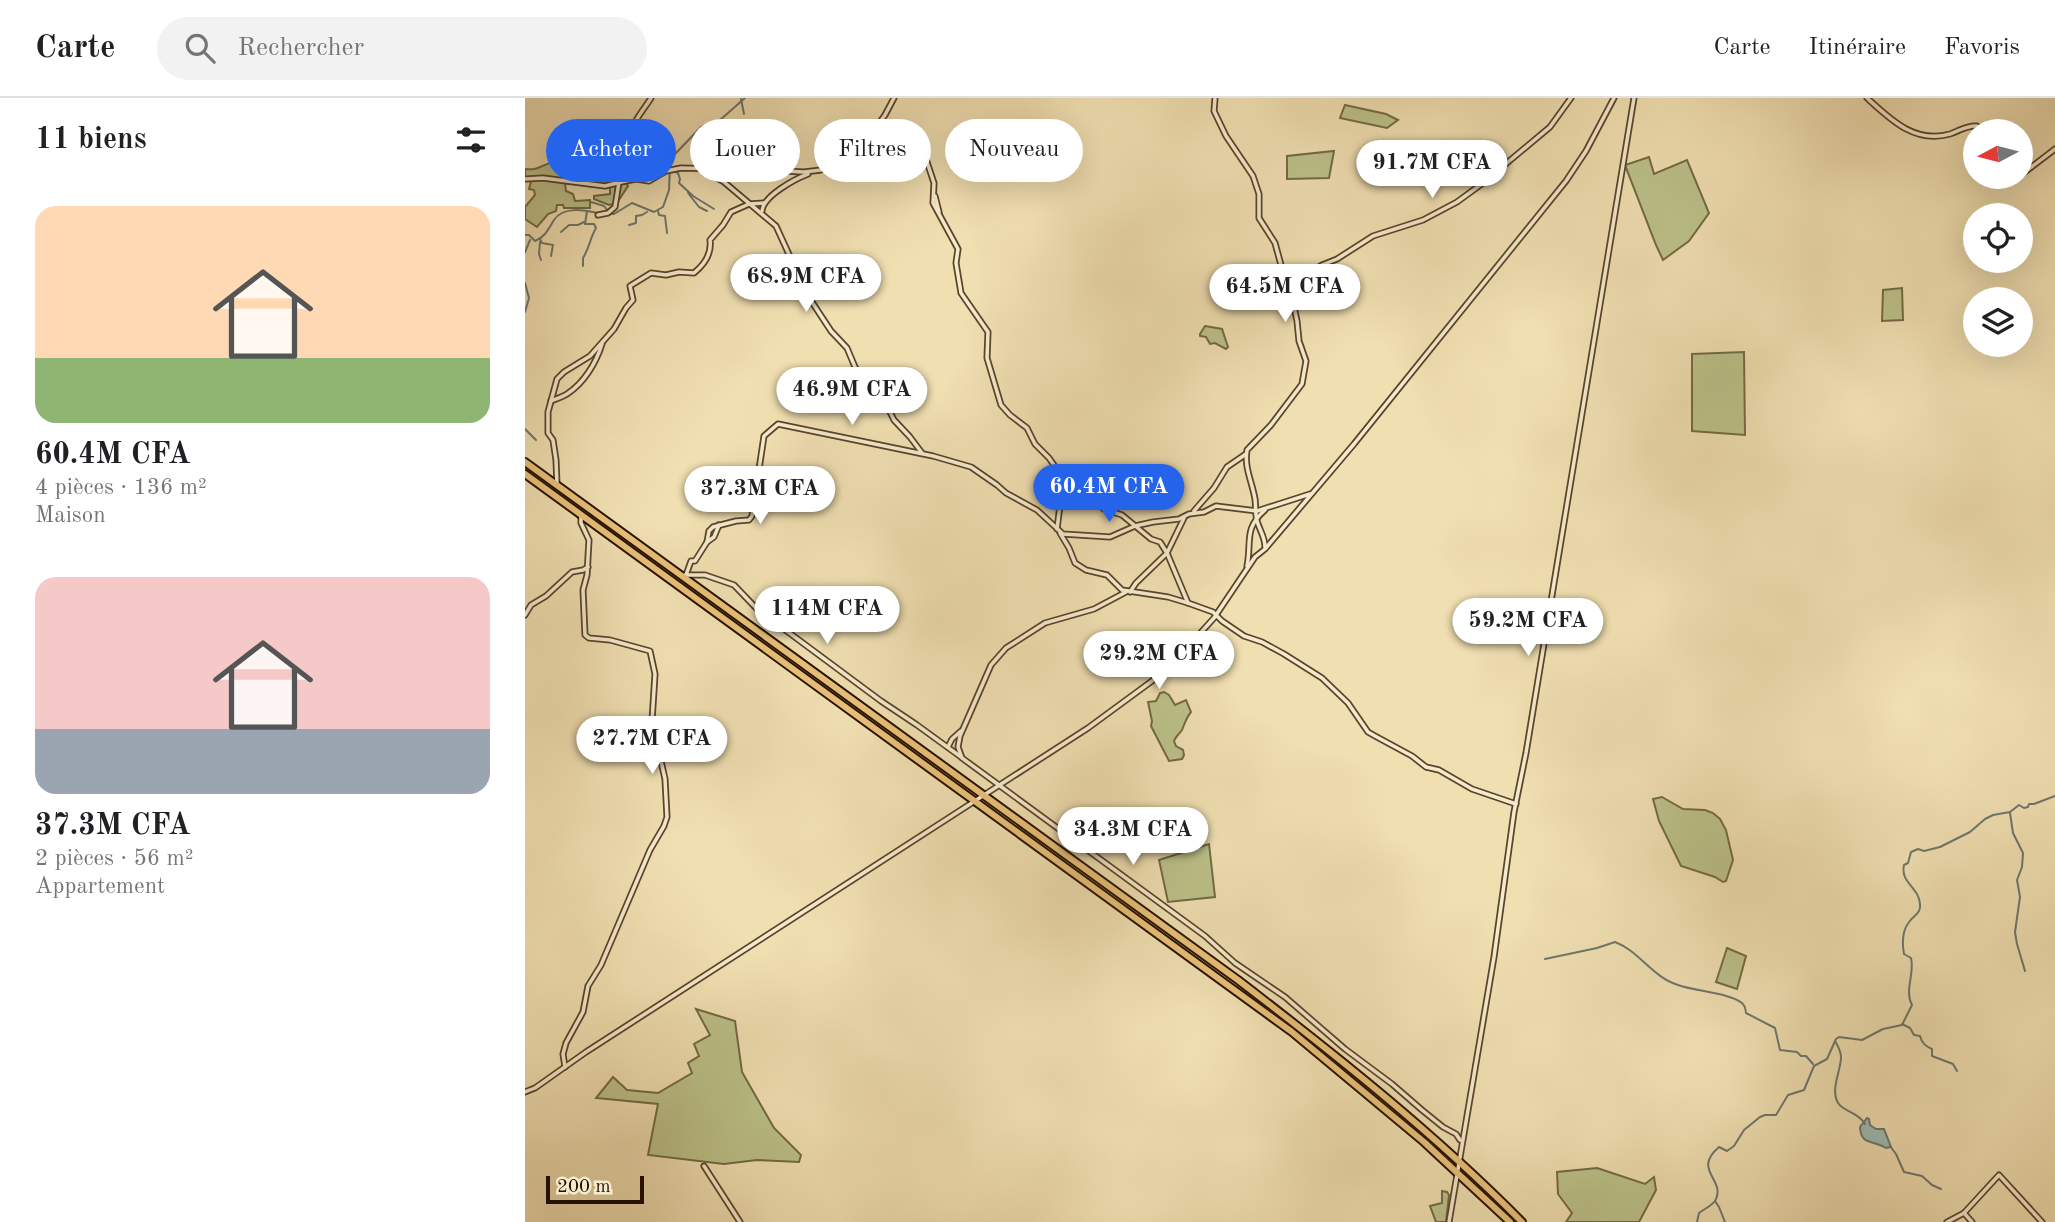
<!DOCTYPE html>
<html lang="fr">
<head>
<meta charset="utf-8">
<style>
  body { margin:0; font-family:"Old Standard TT",serif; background:#f2f2f2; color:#202124; height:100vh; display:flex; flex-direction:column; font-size:26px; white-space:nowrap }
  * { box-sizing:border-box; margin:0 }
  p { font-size:23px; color:#757577 }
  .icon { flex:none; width:38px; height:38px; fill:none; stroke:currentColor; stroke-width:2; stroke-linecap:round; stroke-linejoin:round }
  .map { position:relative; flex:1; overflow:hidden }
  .drawer { display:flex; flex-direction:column; background:#fff; width:525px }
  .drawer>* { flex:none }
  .top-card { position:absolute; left:21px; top:21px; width:665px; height:63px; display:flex; gap:14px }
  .needle { width:46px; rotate:263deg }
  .tools { position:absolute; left:1438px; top:21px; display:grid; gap:14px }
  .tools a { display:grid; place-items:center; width:70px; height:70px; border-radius:50%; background:#fff; box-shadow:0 7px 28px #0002; font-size:35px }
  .scale { position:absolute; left:21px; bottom:18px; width:98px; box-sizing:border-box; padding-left:7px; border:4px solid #271200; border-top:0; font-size:19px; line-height:24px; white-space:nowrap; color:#271200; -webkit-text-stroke:5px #f5eacc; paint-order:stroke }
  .price { position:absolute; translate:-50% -60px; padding:0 16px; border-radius:24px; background:#fff; color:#222; font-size:23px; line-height:46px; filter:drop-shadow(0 2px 4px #0008) }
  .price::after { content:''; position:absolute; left:50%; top:42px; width:21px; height:16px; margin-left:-10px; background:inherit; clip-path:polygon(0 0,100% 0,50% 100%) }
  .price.on { background:#2563eb; color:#fff }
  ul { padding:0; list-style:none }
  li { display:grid; align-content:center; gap:14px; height:371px; padding:0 35px }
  li span { display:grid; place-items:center; height:217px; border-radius:21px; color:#555 }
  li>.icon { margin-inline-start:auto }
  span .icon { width:126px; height:126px; fill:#fffc; stroke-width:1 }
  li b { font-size:30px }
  h2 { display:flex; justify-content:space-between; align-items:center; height:84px; padding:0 35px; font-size:30px }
  .pill { padding:0 24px; border-radius:32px; background:#fff; box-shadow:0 7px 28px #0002; font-size:24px; line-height:63px }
  .pill.on { background:#2563eb; color:#fff }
  header { display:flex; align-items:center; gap:42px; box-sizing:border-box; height:98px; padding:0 35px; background:#fff; border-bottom:2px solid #e0e0e0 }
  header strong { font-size:33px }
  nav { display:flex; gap:38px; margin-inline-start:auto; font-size:24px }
  .search { width:490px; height:63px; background:#f2f2f2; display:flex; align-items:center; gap:18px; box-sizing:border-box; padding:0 24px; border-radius:38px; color:#757577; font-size:26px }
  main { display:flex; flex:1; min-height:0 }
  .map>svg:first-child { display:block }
</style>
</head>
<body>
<header>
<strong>Carte</strong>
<div class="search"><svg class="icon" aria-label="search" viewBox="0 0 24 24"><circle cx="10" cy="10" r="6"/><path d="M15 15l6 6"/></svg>Rechercher</div>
<nav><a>Carte</a><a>Itinéraire</a><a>Favoris</a></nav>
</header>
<main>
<section class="drawer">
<h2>11 biens<svg class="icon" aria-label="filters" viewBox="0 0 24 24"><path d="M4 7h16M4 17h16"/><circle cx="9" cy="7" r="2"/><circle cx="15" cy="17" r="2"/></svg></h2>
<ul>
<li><span style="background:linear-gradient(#ffd9b3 70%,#8fb573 0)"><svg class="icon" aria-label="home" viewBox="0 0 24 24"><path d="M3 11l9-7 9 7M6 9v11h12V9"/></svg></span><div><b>60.4M CFA</b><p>4 pièces · 136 m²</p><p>Maison</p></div></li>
<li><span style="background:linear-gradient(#f6c9c9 70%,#9aa5b1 0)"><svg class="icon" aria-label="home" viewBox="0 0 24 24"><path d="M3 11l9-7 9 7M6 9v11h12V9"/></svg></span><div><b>37.3M CFA</b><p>2 pièces · 56 m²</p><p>Appartement</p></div></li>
</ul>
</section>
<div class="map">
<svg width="1530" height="1124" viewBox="0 0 1530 1124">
  <rect width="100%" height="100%" fill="#f0dfb1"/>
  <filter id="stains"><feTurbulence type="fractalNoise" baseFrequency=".00286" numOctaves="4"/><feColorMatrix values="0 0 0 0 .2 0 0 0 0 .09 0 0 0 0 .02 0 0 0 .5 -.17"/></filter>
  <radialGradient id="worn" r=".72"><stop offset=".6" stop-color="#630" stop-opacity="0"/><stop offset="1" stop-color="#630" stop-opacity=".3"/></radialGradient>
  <g fill="#bcc189" stroke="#726a44" stroke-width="2">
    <path d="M820 7 861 16 873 22 862 30 815 20Z"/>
    <path d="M27 51 46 52 48 62 60 85 68 87 78 81 84 64 93 60V68C99 73 98 82 103 88L92 105 84 107 69 101V98L85 96V87L71 89 40 85 41 93 48 96 50 103 65 102V110H39L38 107H32L31 113 23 116 12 129 0 121V109L10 97 9 92 4 91 7 80 0 81V71C14 73 17 66 29 64Z"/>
    <path d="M809 53 804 80 762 81V58Z"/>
    <path d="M1124 59 1129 76 1162 62 1184 115 1164 143 1138 162 1131 147 1100 67Z"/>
    <path d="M1377 190 1378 222 1357 223 1358 192Z"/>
    <path d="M680 228 697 231 703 249 701 251 690 245 685 246 681 239 675 238V236Z"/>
    <path d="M1219 254 1220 337 1167 333V256Z"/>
    <path d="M639 594 644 597 650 607 661 602 666 614C661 620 660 625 657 632 654 636 651 638 649 643L651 648 658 652 659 657 657 661 644 663 626 628 627 623 623 604 631 603 635 595Z"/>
    <path d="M1137 699 1158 711 1180 712 1188 715 1195 721 1201 732 1208 762 1201 783 1198 784 1190 779 1156 768 1134 723 1128 701Z"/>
    <path d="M684 746 690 799 643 804 634 762Z"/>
    <path d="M1202 850 1221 858 1212 891 1191 884Z"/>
    <path d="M171 911 210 923 217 974 249 1030 276 1057 274 1064 232 1062 199 1066 123 1057 133 1006 71 1000 88 979 102 992 133 995 167 975 163 965 174 958 169 946 185 937Z"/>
    <path d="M1072 1070 1120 1086 1129 1079 1131 1092 1114 1124H1041L1047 1115 1033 1096 1032 1074Z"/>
    <path d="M917 1093 922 1094 924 1097 921 1124H911L905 1108 917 1105Z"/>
  </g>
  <path fill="#9dbbb5" stroke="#6e776d" stroke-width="2" d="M1342 1020 1344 1021 1345 1027 1351 1031H1359L1366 1049 1361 1050C1347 1041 1336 1048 1335 1029Z"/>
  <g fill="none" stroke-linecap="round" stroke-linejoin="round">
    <g stroke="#6e776d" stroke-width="2">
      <path d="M216 1 219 16"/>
      <path d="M130 68 145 66"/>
      <path d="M148 73 153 75 155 81 154 85 168 98 189 111"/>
      <path d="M163 95 174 109 182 113"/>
      <path d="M66 104 79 108 83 113"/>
      <path d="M133 113 134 117 140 118 142 135"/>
      <path d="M82 116H89L107 105 129 114 138 109 144 92 145 66 150 56 176 29 195 22 220 0"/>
      <path d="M104 127 111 125V118L117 117 122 114"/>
      <path d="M36 134 44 127H53L59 124"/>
      <path d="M0 137H4L10 143C20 139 23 132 29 122 38 108 59 112 73 115"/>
      <path d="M15 141 17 145 28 147 26 158"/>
      <path d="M15 144 14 156 16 162"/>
      <path d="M0 154 5 142"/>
      <path d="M58 168V160C64 151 65 140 71 130L69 126H60L62 113"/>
      <path d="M0 185 4 200 0 214"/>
      <path d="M0 331 11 342"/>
      <path d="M1485 715 1488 735 1498 755 1497 769 1492 782 1495 799 1490 834 1492 846 1500 873"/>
      <path d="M1020 861 1072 850 1090 844C1114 853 1127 879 1153 887 1169 893 1205 895 1217 905 1221 909 1220 910 1221 915L1250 930 1255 952 1272 954 1276 958H1281L1288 966"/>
      <path d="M1377 926 1385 930 1389 937 1395 938C1397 946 1401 948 1407 951V958L1428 966 1432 973"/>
      <path d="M1310 943C1313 948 1316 953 1316 959 1316 973 1305 991 1313 1005 1319 1014 1333 1014 1340 1026"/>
      <path d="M1365 1048 1371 1056 1379 1074 1397 1078 1407 1087 1416 1091"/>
      <path d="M1190 1103 1194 1109 1200 1124"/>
      <path d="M1172 1124 1174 1115C1179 1111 1189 1107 1191 1101 1200 1081 1167 1072 1194 1049L1202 1053 1209 1048 1219 1032 1235 1019 1240 1017H1251L1263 997 1279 992 1289 968 1302 961 1311 941 1314 939 1337 942 1358 931 1377 927 1387 907C1379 892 1390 876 1386 860L1379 856C1377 845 1377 833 1384 824 1389 817 1396 816 1395 806 1394 789 1375 785 1379 767L1383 765 1386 754 1393 751 1399 753 1415 749 1445 734 1460 721 1468 717 1485 714 1494 707 1499 710 1503 709 1504 706H1509L1530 698"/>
    </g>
    <defs>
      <g id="minor">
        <path d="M690 0 689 13 701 38 728 78 734 96V120L750 145 762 189 768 204 772 223 774 243 781 263 777 286 746 327 722 352C719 370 727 383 730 401 731 408 730 416 732 423 735 433 740 439 740 449"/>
        <path d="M1342 0C1366 22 1390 46 1425 36 1434 33 1442 27 1452 28L1456 33"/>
        <path d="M339 46C357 44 379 34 395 38L396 40 400 58 409 85 408 105 433 151 431 165 436 195 463 234 462 260 476 307 485 317 502 330 510 346 524 360 538 380 579 411 597 417 626 441 635 444 642 455 663 505 688 514 697 523 719 538 737 544 759 556 797 580 823 605 843 634 850 638 887 658 901 669 914 672 947 691 991 706"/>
        <path d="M101 66 105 77 111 81"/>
        <path d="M173 70 199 84 251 128 283 198 306 233 322 250 330 269 345 294 364 312 369 322 385 339 397 355"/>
        <path d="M1496 77 1530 51"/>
        <path d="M1482 79 1488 82 1494 79"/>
        <path d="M0 81 18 80 80 88 96 84C103 71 103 45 108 29 112 18 120 10 126 0"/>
        <path d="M96 84 111 81 124 83 141 73 156 70 197 71 235 78 258 73 279 74 296 72 325 57 339 46 360 17 369 0"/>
        <path d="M410 98 414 114"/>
        <path d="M237 113C238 98 270 81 283 76"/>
        <path d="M73 117 83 115 90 109 94 84"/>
        <path d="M762 189 797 167 812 161 848 138 898 122 932 104 958 85 1025 29 1046 0"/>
        <path d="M26 303C31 301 37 299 42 296 59 285 71 265 77 246"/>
        <path d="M530 371 531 393 535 407 532 431"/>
        <path d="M32 387 31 362 28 342 23 335V314L32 281 39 274 65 258 89 231 101 210 108 202 105 188 126 175 141 177 154 174 169 175C180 166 187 156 185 142L198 127 206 114 224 106 239 105"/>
        <path d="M669 413 689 390 702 369 721 356"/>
        <path d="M535 435 544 450 550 465 561 472 582 477 597 492 643 499 663 505"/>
        <path d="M182 444 189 439 194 427"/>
        <path d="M722 468C727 444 718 431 740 412"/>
        <path d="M160 477H180L209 487 232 511 255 528 356 603 392 627 436 659"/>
        <path d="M161 477 166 463H170L182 444 184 433 188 429 211 423 224 422 227 418 239 338 253 326 408 358 446 369 472 387 481 395 512 412 538 436 585 439 610 428 628 424 654 421 664 416 679 414 691 408 732 413 785 396"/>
        <path d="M601 494 569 511 520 525 481 550 466 567 435 638 433 649 437 660 680 838 710 865 760 899 820 951 867 986 897 1012 918 1029 931 1036 935 1042"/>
        <path d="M605 494 611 485 642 455 659 420"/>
        <path d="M0 517 6 507 21 498 47 474 58 472 63 469"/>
        <path d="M423 649 427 641 436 633"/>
        <path d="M40 969 38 956 41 945 58 914 63 888 76 867 125 752 139 728 142 719 140 681 127 623 130 576 125 553 85 542 64 540 60 537 58 492 62 477 64 442 56 425V418"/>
        <path d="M0 994 10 990 61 954 563 630 627 583 669 542 689 520 730 459 740 451 829 346 1041 83 1061 53 1089 0"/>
        <path d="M179 1068 215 1124"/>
        <path d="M1439 1115 1447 1124"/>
        <path d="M924 1124 969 859 989 714 1001 655 1109 0"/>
        <path d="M1422 1124 1439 1115 1474 1077 1517 1124"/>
      </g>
      <g id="highway">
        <path d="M0 364 713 882C812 958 909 1035 997 1124"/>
        <path d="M0 376 767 934 899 1044 985 1124"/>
      </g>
    </defs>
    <use href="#minor" stroke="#59452c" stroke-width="7"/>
    <use href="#highway" stroke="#271200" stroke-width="10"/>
    <use href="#minor" stroke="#f5eacc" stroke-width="3.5"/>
    <use href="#highway" stroke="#e8c078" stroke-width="6"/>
  </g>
  <rect width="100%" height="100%" filter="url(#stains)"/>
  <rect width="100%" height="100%" fill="url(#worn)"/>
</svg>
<div class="tools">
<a><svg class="needle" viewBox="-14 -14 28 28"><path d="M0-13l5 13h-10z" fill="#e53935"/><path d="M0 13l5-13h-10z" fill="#757577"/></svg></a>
<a><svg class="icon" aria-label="locate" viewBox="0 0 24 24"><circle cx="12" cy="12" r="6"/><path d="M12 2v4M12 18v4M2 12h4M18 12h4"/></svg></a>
<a><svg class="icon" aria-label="layers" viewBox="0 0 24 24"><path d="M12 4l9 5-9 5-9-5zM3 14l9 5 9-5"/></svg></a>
</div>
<div class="scale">200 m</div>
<b class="price" style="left:907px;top:102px">91.7M CFA</b>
<b class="price" style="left:281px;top:216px">68.9M CFA</b>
<b class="price" style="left:760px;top:226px">64.5M CFA</b>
<b class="price" style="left:327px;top:329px">46.9M CFA</b>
<b class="price on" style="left:584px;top:426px">60.4M CFA</b>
<b class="price" style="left:235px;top:428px">37.3M CFA</b>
<b class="price" style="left:302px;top:548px">114M CFA</b>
<b class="price" style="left:1003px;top:560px">59.2M CFA</b>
<b class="price" style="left:634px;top:593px">29.2M CFA</b>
<b class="price" style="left:127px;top:678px">27.7M CFA</b>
<b class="price" style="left:608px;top:769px">34.3M CFA</b>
<div class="top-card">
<a class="pill on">Acheter</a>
<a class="pill">Louer</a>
<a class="pill">Filtres</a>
<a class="pill">Nouveau</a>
</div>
</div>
</main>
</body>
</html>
